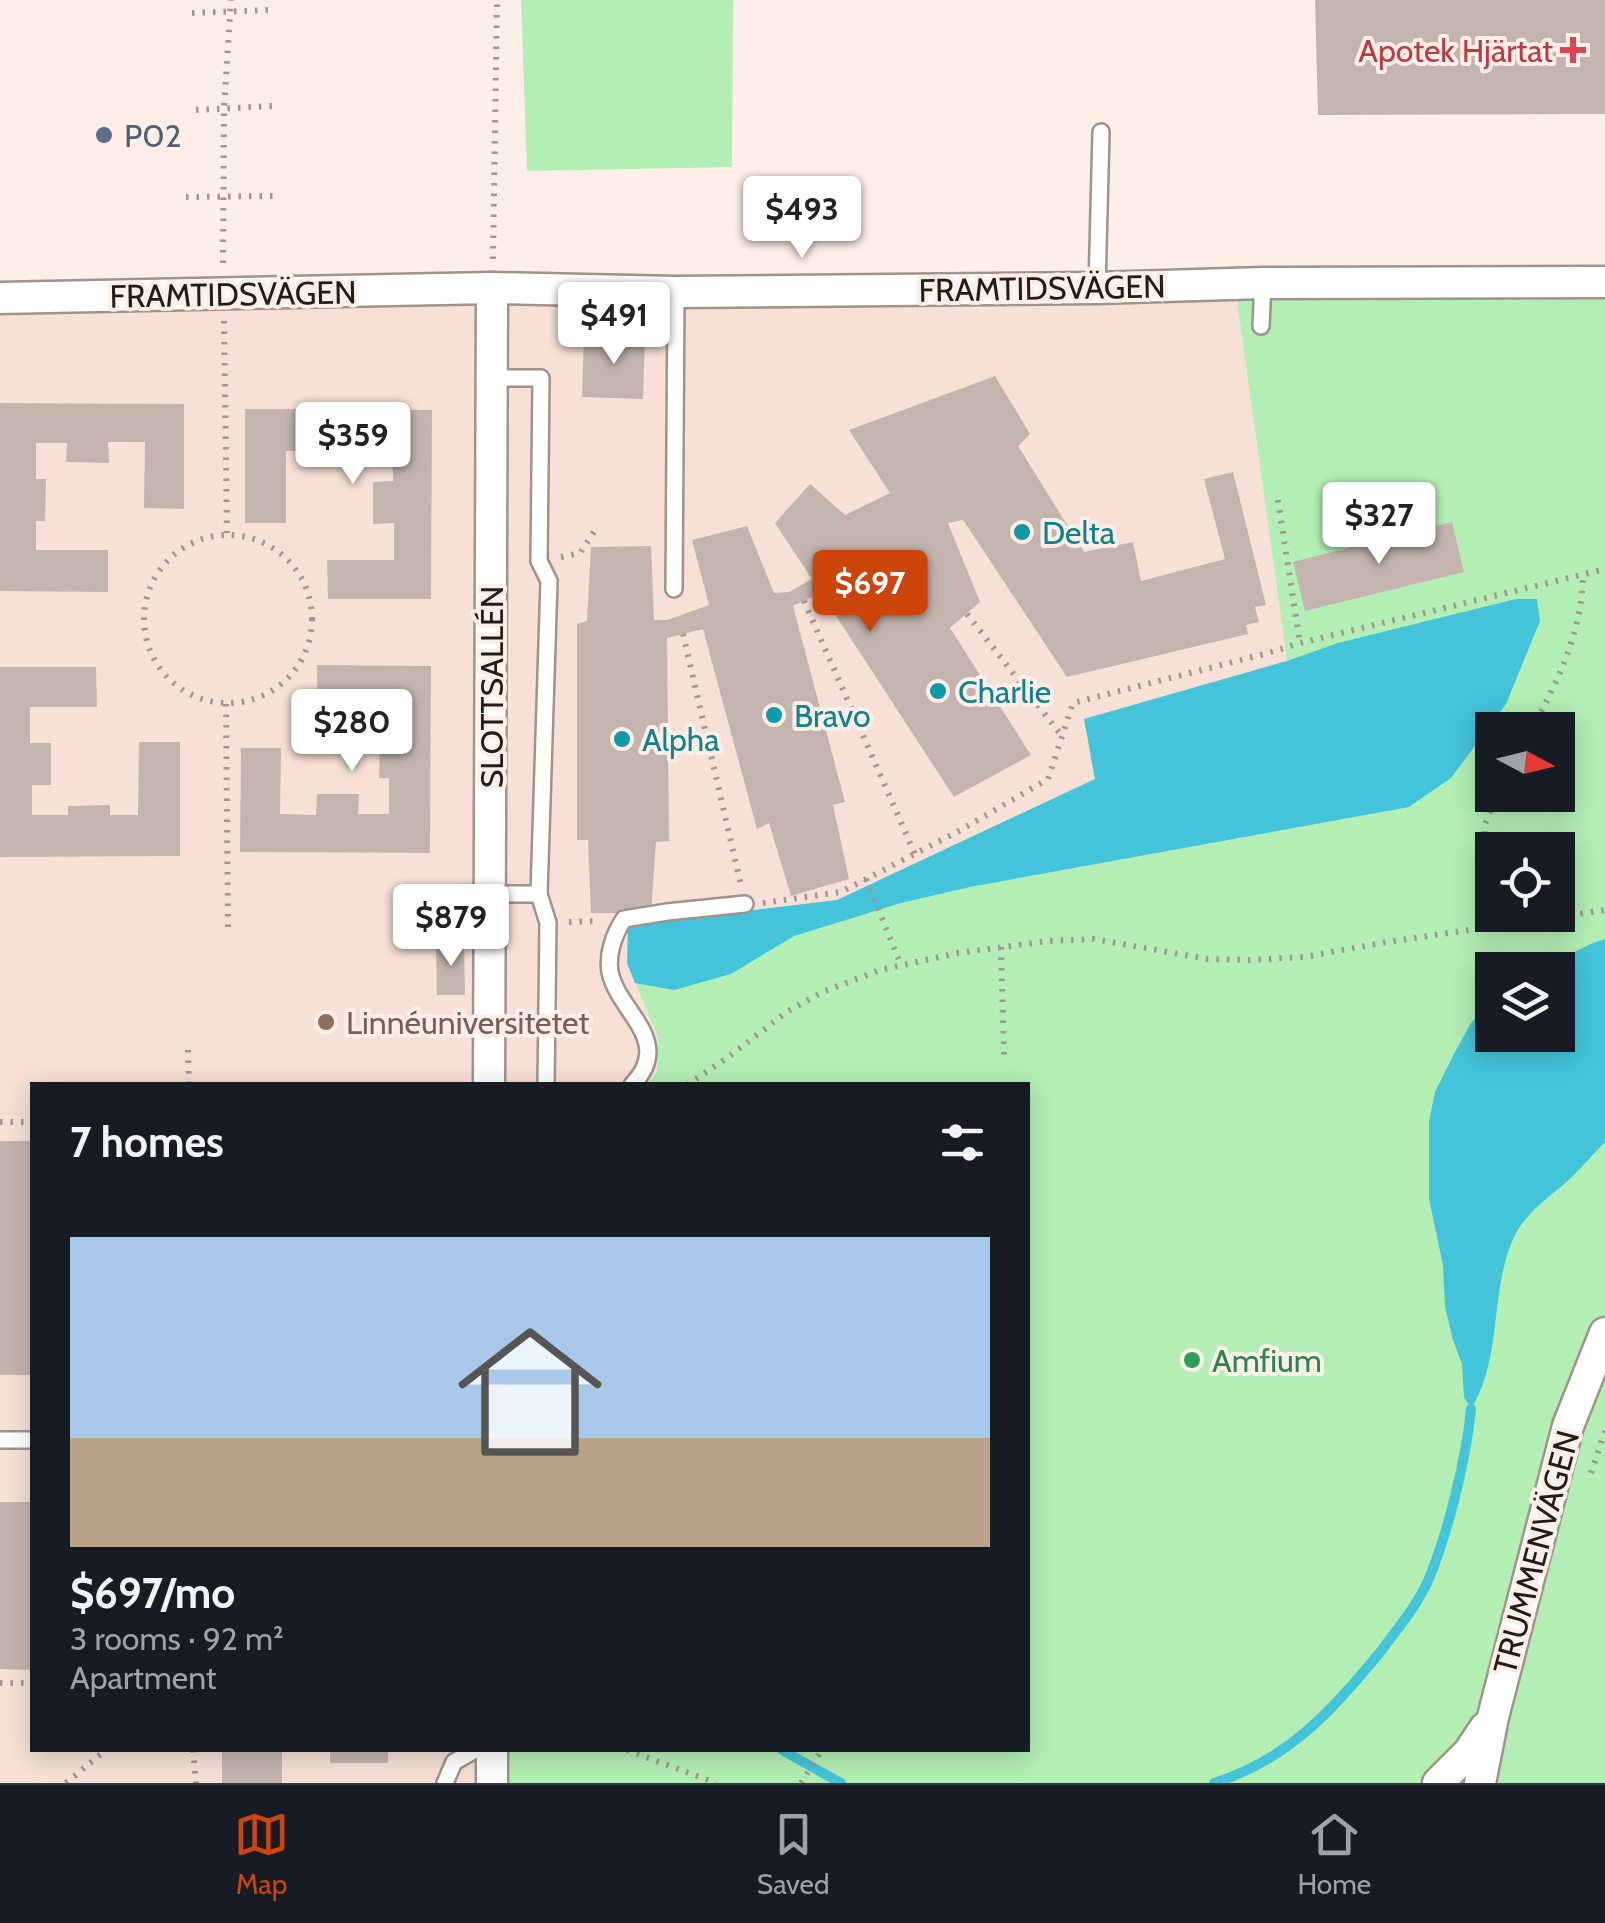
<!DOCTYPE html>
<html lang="en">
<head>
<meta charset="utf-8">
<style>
  body { margin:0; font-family:Cabin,sans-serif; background:#242831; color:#f1f3f6; height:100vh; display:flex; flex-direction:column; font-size:38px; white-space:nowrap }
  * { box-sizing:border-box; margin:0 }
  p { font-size:32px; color:#9ea1a6 }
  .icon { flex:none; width:55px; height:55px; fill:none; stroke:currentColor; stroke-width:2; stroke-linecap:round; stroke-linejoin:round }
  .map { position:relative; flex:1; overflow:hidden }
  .side { position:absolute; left:30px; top:1082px; width:1000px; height:670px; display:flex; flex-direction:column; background:#171b24; border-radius:0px; box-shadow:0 5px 25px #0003 }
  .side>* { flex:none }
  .needle { width:65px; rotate:97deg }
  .tools { position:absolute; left:1475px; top:712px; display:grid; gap:20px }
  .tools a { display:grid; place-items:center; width:100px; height:100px; border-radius:0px; background:#171b24; box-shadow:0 5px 25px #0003; font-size:50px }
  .price { position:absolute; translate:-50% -85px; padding:0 22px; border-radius:10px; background:#fff; color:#222; font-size:32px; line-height:65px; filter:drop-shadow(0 2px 5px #0008) }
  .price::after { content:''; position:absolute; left:50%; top:60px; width:30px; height:22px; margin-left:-15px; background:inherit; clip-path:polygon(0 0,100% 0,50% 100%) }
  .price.selected { background:#cc450b; color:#fff }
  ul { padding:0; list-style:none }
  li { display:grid; align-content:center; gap:20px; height:530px; padding:0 40px }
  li+li { border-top:2px solid #363941 }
  li span { display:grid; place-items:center; height:310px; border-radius:0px; color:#555 }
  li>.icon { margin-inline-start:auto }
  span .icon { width:180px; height:180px; fill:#fffc; stroke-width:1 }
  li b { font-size:42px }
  h2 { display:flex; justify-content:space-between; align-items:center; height:120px; padding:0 40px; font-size:42px }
  .tabs { display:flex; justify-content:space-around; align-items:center; height:140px; border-top:2px solid #363941; background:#171b24; font-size:28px; color:#9ea1a6 }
  .tabs a { display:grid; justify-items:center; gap:5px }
  .tabs .selected { color:#cc450b }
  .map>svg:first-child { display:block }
</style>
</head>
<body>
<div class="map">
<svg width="1605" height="1783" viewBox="0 0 1605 1783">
  <rect width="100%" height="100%" fill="#fdeee7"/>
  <path fill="#f7e1d6" d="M1235 287 1287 661 1085 719 1095 779 837 900 628 925 627 963 658 1037 657 1071 648 1085H32V1750H490V1783H0V298Z"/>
  <g fill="#b3efb5" fill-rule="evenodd">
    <path d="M521 0H733L732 167 527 171Z"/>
    <path d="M1235 287 1605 292V1783H490V1750H1028V1085H648L657 1071 658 1037 627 963 628 925 837 900 1095 779 1084 719 1287 661ZM1492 730H1558V795H1492ZM1492 850H1558V915H1492ZM1492 970H1558V1035H1492Z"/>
  </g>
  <g fill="#44c4da">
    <path d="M1516 599H1537L1540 621 1506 704 1451 778 1409 807 970 887 901 903 794 936 731 974 674 990 635 983 627 963 628 925 837 900 1095 779 1084 719 1287 661 1338 643Z"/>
    <path d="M1605 939V1142C1594 1153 1584 1165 1573 1176 1552 1196 1527 1210 1514 1237 1489 1291 1503 1358 1471 1409L1464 1397 1462 1364 1453 1340 1445 1307 1443 1265 1429 1199V1121L1435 1092 1455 1052 1471 1023 1492 999V1035H1558V970H1537L1593 943Z"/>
  </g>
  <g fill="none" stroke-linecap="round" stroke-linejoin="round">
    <g stroke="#44c4da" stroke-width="10">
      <path d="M782 1750 841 1783"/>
      <path d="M1214 1783C1288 1760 1334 1709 1381 1651 1398 1628 1416 1607 1428 1581 1448 1533 1466 1460 1471 1409"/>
    </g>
  </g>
  <g fill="#c3b5ae">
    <path d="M1315 0H1605V114L1318 115Z"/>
    <path d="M584 335 645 336 643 399 582 397Z"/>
    <path d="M995 376 1030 434 1018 446 1084 552 1133 542 1141 581 1225 559 1204 479 1233 472 1266 605 1255 607 1259 622 1246 625 1248 634 1067 677 963 520 948 523 980 602 950 628 1031 755 954 797 821 593 793 606 845 802 833 805 849 879 791 896 769 823 757 829 703 629 667 638 669 841 656 842 651 913H591L588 840H577V624L587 621 591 547 651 546 654 620H667L709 605 692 540 747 526 774 593 789 592 812 579 775 523 810 484 845 515 890 493 849 430Z"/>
    <path d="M0 403 184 404V509L144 508 145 442H108L109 463 66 462 67 443H36V479H46L45 521H36V550H108V592L0 591Z"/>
    <path d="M245 409 432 410 431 599H328L327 560H394V523L373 524V482L393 481V451H357V461H314V451H286V523H245Z"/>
    <path d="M1452 522 1464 572 1305 611 1293 562Z"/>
    <path d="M317 665 431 666 430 853 240 852 241 748H281L280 814 316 815 317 794H359L358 814H389V778H379L380 735H389V707L317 706Z"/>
    <path d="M0 667H96L97 707H30V743H51V785H32V815H68V806L110 805V815H138L139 742H180V856L0 857Z"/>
    <path d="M464 943 465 995H437L436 944Z"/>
    <rect x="0" y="1141" width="32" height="234"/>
    <path d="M0 1502H32V1670L0 1669Z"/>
    <rect x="222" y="1750" width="60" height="33"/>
    <rect x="330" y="1750" width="58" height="13"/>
  </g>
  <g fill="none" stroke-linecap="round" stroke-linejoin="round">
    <defs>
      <g id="service">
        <path d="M1097 288 1101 132"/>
        <path d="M1261 326 1263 283"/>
        <path d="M493 378H541L539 561 549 581 539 894 548 923 546 1085"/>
        <path d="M674 589 676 292"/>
        <path d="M491 894H539"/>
        <path d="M632 1085C675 1041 618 1012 610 972 607 954 614 934 624 919L667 912 745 904"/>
        <path d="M0 1440H32"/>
        <path d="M445 1783 454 1762 475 1750"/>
      </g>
      <g id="minor">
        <path d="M0 298 492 288 676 292 1097 288 1263 283 1605 282"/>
        <path d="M489 1085 492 288"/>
        <path d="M492 1750V1783"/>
        <path d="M1438 1783 1469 1752 1485 1728"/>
        <path d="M1480 1783 1493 1717 1568 1426 1605 1333"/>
      </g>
    </defs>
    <use href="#service" stroke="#a0938c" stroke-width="20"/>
    <use href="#minor" stroke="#a0938c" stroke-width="35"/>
    <g stroke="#a19691" stroke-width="6" stroke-dasharray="2.5 8" stroke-linecap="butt">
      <path d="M192 13 268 10"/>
      <path d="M196 110 272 106"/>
      <path d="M186 197 274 196"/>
      <path d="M493 259 497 0"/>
      <path d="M223 263 224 108 231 0"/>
      <path d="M224 321 227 533"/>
      <path d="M1278 500 1300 643"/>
      <circle cx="228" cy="619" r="84"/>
      <path d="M561 557 580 553 596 529"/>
      <path d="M804 601 915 854"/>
      <path d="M967 614 1061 735"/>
      <path d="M683 634 741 885"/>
      <path d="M226 704 228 930"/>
      <path d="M1531 730C1558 682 1582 631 1583 576"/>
      <path d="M866 879 901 965"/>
      <path d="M763 903 841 892 957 832 1048 779 1073 703 1268 653 1300 643 1605 569"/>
      <path d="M569 922 596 921"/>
      <path d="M1482 928 1485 824 1497 795"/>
      <path d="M1001 947 1004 1055"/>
      <path d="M188 1050 189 1085"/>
      <path d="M687 1085 727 1058 788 1011 825 991 880 970 958 953 1048 941 1094 939 1208 959 1249 960 1304 957 1387 942 1605 910"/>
      <path d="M0 1122H32"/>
      <path d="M1591 1473 1605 1431"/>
      <path d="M0 1683H32"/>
      <path d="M193 1750 196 1783"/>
      <path d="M627 1750 716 1783"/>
      <path d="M66 1783 106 1750"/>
      <path d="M801 1783 822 1750"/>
    </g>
    <use href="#service" stroke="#fff" stroke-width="15"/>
    <use href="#minor" stroke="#fff" stroke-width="30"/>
  </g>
  <path fill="#e0444e" stroke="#fdeee7" stroke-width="4" d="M1568 35h10v10h10v10h-10v10h-10v-10h-10v-10h10z"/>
  <circle fill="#5c6f8a" stroke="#fdeee7" stroke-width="4" cx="104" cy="135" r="10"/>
  <g fill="#0f9aa8" stroke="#fdeee7" stroke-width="4">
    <circle cx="1022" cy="532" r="10"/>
    <circle cx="938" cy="691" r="10"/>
    <circle cx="774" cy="715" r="10"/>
    <circle cx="622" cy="739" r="10"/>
  </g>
  <circle fill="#8d6e63" stroke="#fdeee7" stroke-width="4" cx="326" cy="1022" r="10"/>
  <circle fill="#2e9e5b" stroke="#fdeee7" stroke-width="4" cx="1192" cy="1360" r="10"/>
  <g text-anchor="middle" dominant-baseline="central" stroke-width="8" stroke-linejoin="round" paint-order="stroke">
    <g font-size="32" fill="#be3a42" stroke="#fdeee7" text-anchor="end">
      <text x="1553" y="50">Apotek Hjärtat</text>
    </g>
    <g font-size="32" fill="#4e5e75" stroke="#fdeee7" text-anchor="start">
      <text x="124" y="135">P02</text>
    </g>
    <g font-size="32" fill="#211c19" stroke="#fdeee7">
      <text transform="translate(1042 288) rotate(-1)">FRAMTIDSVÄGEN</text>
      <text transform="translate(233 294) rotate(-1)">FRAMTIDSVÄGEN</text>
      <text transform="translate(491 687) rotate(-90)">SLOTTSALLÉN</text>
      <text transform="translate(1536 1552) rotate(-75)">TRUMMENVÄGEN</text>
    </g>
    <g font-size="32" fill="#0d838f" stroke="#fdeee7" text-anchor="start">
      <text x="1042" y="532">Delta</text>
      <text x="958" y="691">Charlie</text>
      <text x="794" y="715">Bravo</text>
      <text x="642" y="739">Alpha</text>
    </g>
    <g font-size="32" fill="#785e54" stroke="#fdeee7" text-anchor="start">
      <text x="346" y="1022">Linnéuniversitetet</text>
    </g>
    <g font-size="32" fill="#27864d" stroke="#fdeee7" text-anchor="start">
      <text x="1212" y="1360">Amfium</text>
    </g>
  </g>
</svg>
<div class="tools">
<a><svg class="needle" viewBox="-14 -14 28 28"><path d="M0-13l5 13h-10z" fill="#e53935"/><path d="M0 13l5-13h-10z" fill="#9ea1a6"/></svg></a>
<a><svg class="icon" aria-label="locate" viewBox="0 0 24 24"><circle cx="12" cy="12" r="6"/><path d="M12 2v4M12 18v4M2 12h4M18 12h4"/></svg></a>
<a><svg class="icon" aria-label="layers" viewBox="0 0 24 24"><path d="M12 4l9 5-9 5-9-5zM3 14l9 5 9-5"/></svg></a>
</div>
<b class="price" style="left:802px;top:261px">$493</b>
<b class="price" style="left:614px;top:367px">$491</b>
<b class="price" style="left:353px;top:487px">$359</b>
<b class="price" style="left:1379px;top:567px">$327</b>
<b class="price selected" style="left:870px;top:635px">$697</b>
<b class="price" style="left:352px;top:774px">$280</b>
<b class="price" style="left:451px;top:969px">$879</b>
<section class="side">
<h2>7 homes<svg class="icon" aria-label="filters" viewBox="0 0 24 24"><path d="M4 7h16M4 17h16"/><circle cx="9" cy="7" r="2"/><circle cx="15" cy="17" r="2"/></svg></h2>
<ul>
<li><span style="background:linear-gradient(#a9c7e8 65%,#b9a48a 0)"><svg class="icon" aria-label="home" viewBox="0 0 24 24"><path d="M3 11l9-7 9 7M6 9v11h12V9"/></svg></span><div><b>$697/mo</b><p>3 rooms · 92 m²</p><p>Apartment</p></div></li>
</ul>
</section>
</div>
<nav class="tabs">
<a class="selected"><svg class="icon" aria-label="map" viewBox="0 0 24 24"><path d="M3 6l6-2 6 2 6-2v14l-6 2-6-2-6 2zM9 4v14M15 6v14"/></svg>Map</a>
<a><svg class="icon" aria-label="saved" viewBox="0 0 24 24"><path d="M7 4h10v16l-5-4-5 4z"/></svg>Saved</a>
<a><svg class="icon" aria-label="home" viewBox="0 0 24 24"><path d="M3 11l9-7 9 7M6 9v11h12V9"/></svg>Home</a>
</nav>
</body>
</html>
